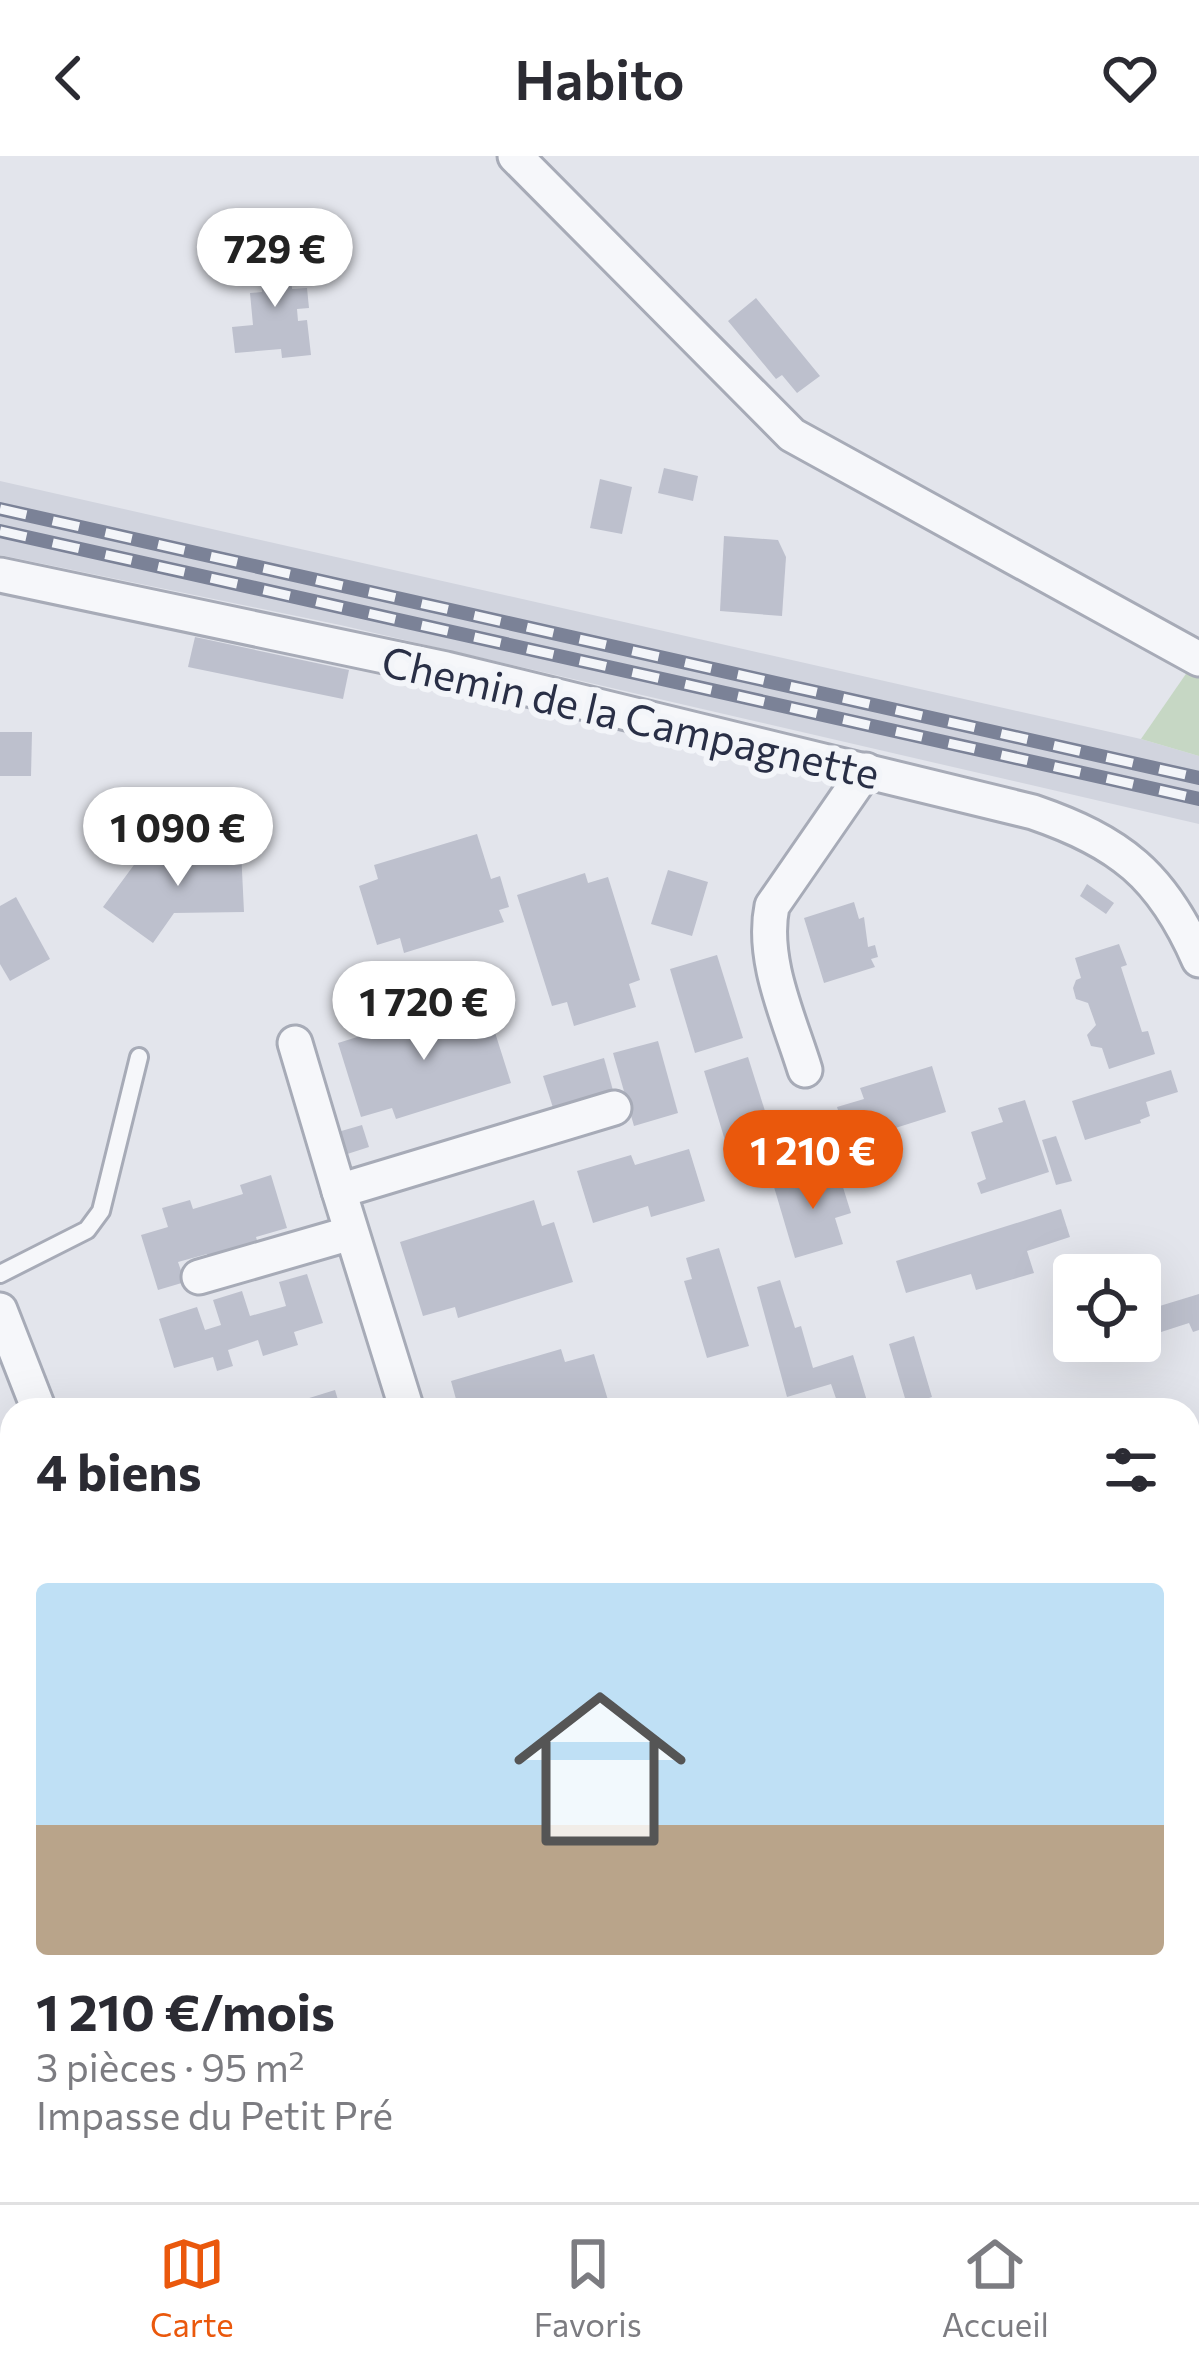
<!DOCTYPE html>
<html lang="fr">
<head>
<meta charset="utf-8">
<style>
  body { margin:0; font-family:Commissioner,sans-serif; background:#f2f2f3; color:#2b2b33; height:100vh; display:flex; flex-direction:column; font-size:45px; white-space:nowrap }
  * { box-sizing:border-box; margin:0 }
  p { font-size:39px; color:#7c7c81 }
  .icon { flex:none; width:66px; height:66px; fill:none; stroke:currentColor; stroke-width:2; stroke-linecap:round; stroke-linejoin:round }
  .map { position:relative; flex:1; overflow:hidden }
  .panel { position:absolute; left:0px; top:1242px; width:1200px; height:804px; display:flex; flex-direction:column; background:#fff; border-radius:36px 36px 0 0; box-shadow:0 12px 48px #0002 }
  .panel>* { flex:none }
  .tools { position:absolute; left:1053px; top:1098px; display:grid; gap:24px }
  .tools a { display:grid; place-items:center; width:108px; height:108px; border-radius:12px; background:#fff; box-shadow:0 12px 48px #0002; font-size:60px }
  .price { position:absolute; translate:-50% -102px; padding:0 27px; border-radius:42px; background:#fff; color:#222; font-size:39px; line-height:78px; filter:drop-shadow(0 3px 6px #0008) }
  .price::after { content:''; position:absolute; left:50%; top:72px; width:36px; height:27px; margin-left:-18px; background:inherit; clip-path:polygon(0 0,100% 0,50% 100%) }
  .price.on { background:#ea580c; color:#fff }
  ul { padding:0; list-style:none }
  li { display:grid; align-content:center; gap:24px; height:636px; padding:0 36px }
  li span { display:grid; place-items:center; height:372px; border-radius:12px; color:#555 }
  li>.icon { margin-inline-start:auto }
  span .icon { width:216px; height:216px; fill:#fffc; stroke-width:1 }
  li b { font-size:51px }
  h2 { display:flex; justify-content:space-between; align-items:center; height:144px; padding:0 36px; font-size:51px }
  header { display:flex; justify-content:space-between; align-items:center; height:156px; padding:0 36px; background:#fff; font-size:54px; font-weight:600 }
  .tab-bar { display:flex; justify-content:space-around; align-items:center; height:168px; border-top:3px solid #e1e1e2; background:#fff; font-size:33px; color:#7c7c81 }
  .tab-bar a { display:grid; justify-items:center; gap:6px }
  .tab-bar .on { color:#ea580c }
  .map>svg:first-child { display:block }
</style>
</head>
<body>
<header><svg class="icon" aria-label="back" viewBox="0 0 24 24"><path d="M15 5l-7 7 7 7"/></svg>Habito<svg class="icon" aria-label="heart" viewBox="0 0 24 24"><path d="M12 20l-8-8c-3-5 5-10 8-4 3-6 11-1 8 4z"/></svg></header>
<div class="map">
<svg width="1199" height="2046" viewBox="0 0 1199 2046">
  <rect width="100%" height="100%" fill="#e3e5ec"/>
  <path fill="#d1d4de" d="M0 325 1141 583 1199 600V668L340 469 0 399Z"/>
  <path fill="#c6d7c4" d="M1199 499V600L1141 583Z"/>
  <g fill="#bdc0cd">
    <path d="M297 98 299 119 291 120 292 133 307 132 309 152 297 153 298 165 307 164 311 199 282 202 281 193 235 197 232 171 253 169 250 137 262 136 261 123 248 124 246 103Z"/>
    <path d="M756 142 820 220 797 237 782 219 776 223 728 165Z"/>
    <path d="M664 312 698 320 693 345 658 337Z"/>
    <path d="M600 323 632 331 622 378 590 372Z"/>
    <path d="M724 380 778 384 786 401 782 460 720 455Z"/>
    <path d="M195 481 349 514 343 543 188 511Z"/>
    <path d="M0 576H32L31 620H0Z"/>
    <path d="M477 678 491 723 500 720 509 751 499 754 504 766 404 797 400 782 377 789 359 730 378 723 374 709Z"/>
    <path d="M241 694 244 756 174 757 153 787 103 751 142 698Z"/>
    <path d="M668 714 708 726 692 780 651 768Z"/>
    <path d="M585 717 588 727 608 721 640 824 629 828 636 851 574 870 567 846 552 850 517 739Z"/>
    <path d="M1087 728 1114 747 1106 758 1080 740Z"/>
    <path d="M16 741 50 803 10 825 0 808V750Z"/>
    <path d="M854 746 859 763 864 761 868 791 875 789 878 801 871 803 875 811 824 827 804 762Z"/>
    <path d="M1119 788 1127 809 1121 811 1142 876 1148 875 1155 898 1109 913 1102 892 1091 890 1087 879 1096 869 1088 847 1076 843 1073 832 1076 824 1081 822 1075 802Z"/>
    <path d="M717 799 743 882 695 897 670 813Z"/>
    <path d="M473 845 481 871 492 867 511 927 396 963 392 952 361 961 338 887Z"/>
    <path d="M658 885 678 957 634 970 613 897Z"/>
    <path d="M748 901 775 987 730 1001 704 915Z"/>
    <path d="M604 902 614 938 554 955 543 920Z"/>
    <path d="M932 910 946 956 848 987 837 951 864 943 860 932Z"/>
    <path d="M1171 914 1178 936 1146 946 1150 960 1140 964 1141 967 1085 984 1072 945Z"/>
    <path d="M1025 944 1049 1016 981 1038 977 1027 986 1023 971 976 1003 966 998 952Z"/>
    <path d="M362 969 369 991 338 1001 331 978Z"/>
    <path d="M1056 980 1072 1025 1056 1029 1042 984Z"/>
    <path d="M689 993 705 1045 651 1061 648 1050 593 1067 577 1015 631 999 635 1009Z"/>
    <path d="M837 1012 851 1057 835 1062 843 1088 795 1102 774 1031Z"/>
    <path d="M271 1019 287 1072 256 1081 259 1091 209 1106 207 1098 178 1106 185 1126 158 1134 141 1079 168 1071 162 1052 190 1044 193 1053 243 1038 240 1029Z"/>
    <path d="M534 1044 542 1070 554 1066 573 1126 458 1162 455 1151 423 1160 400 1086Z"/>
    <path d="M1061 1053 1070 1081 1027 1095 1034 1117 976 1134 971 1118 906 1137 896 1105Z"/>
    <path d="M719 1092 749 1190 707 1202 684 1125 692 1123 686 1102Z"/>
    <path d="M307 1118 323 1167 294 1176 298 1189 263 1200 258 1184 228 1194 233 1210 217 1215 213 1201 174 1212 159 1163 197 1151 205 1174 221 1169 213 1144 242 1135 250 1160 286 1150 279 1126Z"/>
    <path d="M780 1124 795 1172 801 1170 813 1212 853 1199 867 1245 855 1249 856 1254H840L831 1228 787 1241 757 1131Z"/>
    <path d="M1199 1138V1174L1193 1176 1189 1167 1158 1177 1160 1186 1137 1192 1140 1156Z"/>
    <path d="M914 1180 932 1241 917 1246 919 1254H892L907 1249 889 1188Z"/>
    <path d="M561 1193 565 1206 594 1198 611 1254H459L451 1225Z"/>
    <path d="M335 1234 341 1254H309L306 1243Z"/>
    <path d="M1199 1566V1615L1193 1616 1195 1640H1188V1567Z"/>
    <rect x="0" y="1793" width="12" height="35"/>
    <path d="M0 1840 11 1841 8 1881 0 1880Z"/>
    <rect x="9" y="2034" width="39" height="12"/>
    <rect x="161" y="2034" width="143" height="12"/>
    <path d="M932 2034H975L974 2046H931Z"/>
  </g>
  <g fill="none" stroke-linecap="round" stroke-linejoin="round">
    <defs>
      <g id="lane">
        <path d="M0 1118 87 1074 101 1055 139 901"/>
        <path d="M468 2046 470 2034"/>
      </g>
      <g id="street">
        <path d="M515 0 792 279 1199 503"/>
        <path d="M0 419 446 513 1033 656C1120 686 1162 719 1199 804"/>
        <path d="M295 887 339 1035"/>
        <path d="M805 914C789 862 761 804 772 750L866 614"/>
        <path d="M199 1121 351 1077"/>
        <path d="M0 1154 39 1254"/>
        <path d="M407 1254 339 1035 614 952"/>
        <path d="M1188 1543 1199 1542"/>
        <path d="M0 1589 12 1588"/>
        <path d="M0 1925 12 1926"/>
        <path d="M109 2046V2034"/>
        <path d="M888 2046 889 2034"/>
      </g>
    </defs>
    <use href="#lane" stroke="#a7abb7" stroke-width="22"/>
    <use href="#street" stroke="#a7abb7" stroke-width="39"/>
    <use href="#lane" stroke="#f6f7fa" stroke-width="16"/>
    <use href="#street" stroke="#f6f7fa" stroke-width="33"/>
    <defs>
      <g id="rail">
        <path d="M0 353 1199 622"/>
        <path d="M0 375 1199 643"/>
      </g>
    </defs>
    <use href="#rail" stroke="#7b8297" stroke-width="14"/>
    <use href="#rail" stroke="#f3f5f9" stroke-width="9" stroke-dasharray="27" stroke-linecap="butt"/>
  </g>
  <g text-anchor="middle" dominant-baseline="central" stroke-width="12" stroke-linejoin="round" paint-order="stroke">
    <g font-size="42" fill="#292f46" stroke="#f3f5f9">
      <text transform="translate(631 560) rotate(13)">Chemin de la Campagnette</text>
    </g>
  </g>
</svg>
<div class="tools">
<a><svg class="icon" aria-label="locate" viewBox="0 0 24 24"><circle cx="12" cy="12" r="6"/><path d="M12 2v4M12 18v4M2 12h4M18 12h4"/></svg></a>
</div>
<b class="price" style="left:275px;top:154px">729 €</b>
<b class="price" style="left:178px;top:733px">1 090 €</b>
<b class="price" style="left:424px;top:907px">1 720 €</b>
<b class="price on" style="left:813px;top:1056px">1 210 €</b>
<section class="panel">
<h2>4 biens<svg class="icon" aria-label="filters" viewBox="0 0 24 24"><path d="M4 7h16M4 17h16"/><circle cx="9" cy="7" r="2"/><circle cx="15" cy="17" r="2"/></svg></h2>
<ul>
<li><span style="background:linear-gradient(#bfe0f5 65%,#b9a48a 0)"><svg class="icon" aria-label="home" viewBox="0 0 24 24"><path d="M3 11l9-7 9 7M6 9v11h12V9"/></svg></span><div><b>1 210 €/mois</b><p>3 pièces · 95 m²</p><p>Impasse du Petit Pré</p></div></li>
</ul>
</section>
</div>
<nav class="tab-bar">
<a class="on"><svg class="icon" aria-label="map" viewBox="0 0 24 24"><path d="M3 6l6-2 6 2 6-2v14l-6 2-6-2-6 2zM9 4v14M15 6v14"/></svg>Carte</a>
<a><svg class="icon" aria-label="saved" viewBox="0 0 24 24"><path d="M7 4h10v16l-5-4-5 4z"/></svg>Favoris</a>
<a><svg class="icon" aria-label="home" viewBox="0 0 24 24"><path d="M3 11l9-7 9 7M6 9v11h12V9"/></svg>Accueil</a>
</nav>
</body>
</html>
